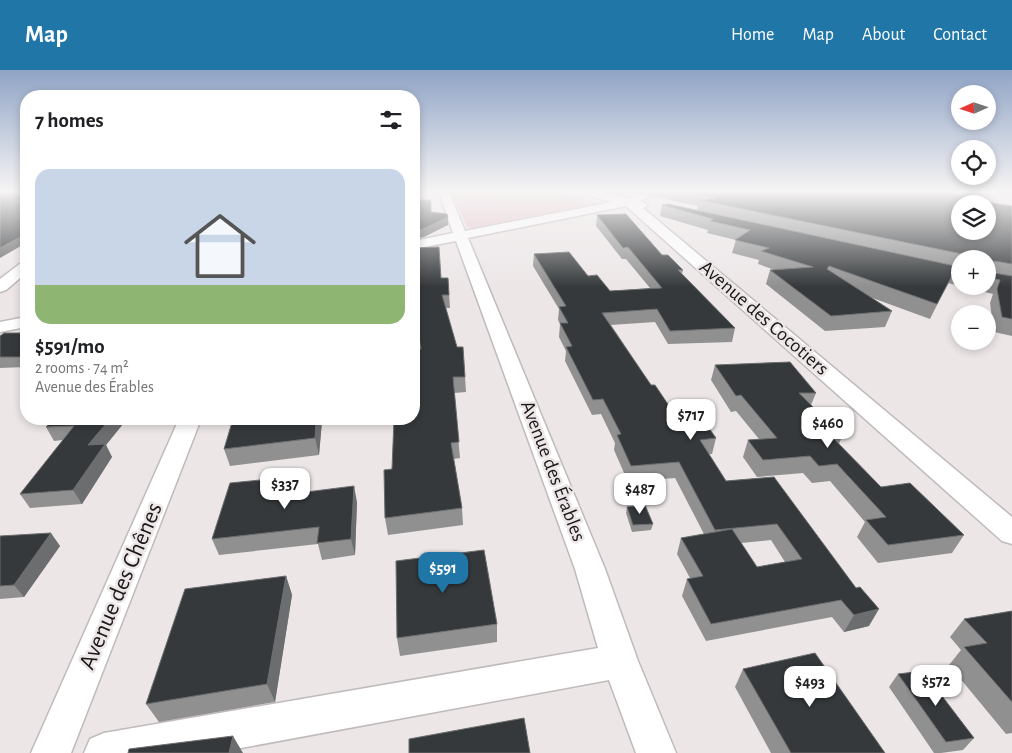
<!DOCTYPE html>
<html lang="en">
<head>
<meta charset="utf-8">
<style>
  body { margin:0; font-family:"Alegreya Sans",sans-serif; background:#f6f6f6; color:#202124; height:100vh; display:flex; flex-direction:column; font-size:19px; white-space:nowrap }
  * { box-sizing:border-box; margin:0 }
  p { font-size:16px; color:#757577 }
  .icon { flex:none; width:28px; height:28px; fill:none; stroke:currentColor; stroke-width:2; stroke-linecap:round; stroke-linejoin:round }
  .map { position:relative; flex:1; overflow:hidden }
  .panel { position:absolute; left:20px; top:20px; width:400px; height:335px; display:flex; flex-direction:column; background:#fff; border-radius:20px; box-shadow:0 2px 8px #0003 }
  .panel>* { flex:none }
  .needle { width:32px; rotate:267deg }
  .fabs { position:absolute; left:951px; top:15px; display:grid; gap:10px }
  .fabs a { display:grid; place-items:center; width:45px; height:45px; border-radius:50%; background:#fff; box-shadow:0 2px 8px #0003; font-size:25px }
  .price { position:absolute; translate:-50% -42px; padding:0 11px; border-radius:10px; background:#fff; color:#222; font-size:16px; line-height:32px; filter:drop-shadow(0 1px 2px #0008) }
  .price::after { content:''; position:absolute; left:50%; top:30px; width:15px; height:11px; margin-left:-8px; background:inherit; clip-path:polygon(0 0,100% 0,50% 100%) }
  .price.selected { background:#2077a7; color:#fff }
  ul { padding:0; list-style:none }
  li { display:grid; align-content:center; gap:10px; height:265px; padding:0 15px }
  li span { display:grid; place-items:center; height:155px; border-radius:15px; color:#555 }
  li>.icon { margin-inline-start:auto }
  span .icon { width:90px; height:90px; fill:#fffc; stroke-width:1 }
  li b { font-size:21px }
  h2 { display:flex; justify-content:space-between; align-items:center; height:60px; padding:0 15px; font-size:21px }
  header { display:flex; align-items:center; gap:30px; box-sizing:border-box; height:70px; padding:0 25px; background:#2077a7; color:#fff }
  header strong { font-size:24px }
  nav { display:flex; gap:28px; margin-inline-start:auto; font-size:18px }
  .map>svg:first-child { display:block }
</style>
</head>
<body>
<header>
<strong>Map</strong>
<nav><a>Home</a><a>Map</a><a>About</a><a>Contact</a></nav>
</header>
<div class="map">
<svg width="1012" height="683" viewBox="0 0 1012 683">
  <rect width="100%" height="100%" fill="#ece6e7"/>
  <path fill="#e4c1ca" d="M451 122C484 122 571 115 596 134L592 137 474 159 467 157Z"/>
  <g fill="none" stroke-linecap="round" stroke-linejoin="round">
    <defs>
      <g id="street">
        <path d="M439 122H449L465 161 612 132 580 124 579 122H597L627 128 644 122H657L656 124 640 131 648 135 643 138 1012 447V474L1002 471 626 136 468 168 605 499 638 591 676 683H636L609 610 214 683H84L90 669 104 663 598 578 575 499 456 171 414 179V171L453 163Z"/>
        <path d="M26 192V203L6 220 0 222V209L21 193Z"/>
        <path d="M26 247V257L0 262V252Z"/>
        <path d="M179 349H201L71 683H31Z"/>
      </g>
    </defs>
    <use href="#street" stroke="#c0babc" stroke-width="3"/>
    <use href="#street" fill="#fff" fill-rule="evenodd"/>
  </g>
  <g fill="#909091" fill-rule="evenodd">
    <path d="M633 122H975L973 126 980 131 1012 136V266L994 262 990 233 993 224 960 216H988V189H960V216L948 213 930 249 867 226 892 241 885 257 825 261 766 214 770 200H775L758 194 759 190 732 183 736 170 707 163 708 160 660 146 662 135 697 140 698 136Z"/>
    <path d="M597 145 662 185 683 200 682 204 735 258 732 272 668 274 655 252 611 255 651 315 682 355 716 368 712 384H709L726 411 774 407 869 556 844 562 832 547 706 571 682 526 687 509 690 508 677 484 681 468 704 464 675 408 628 412 614 380 615 373 601 344 592 345 565 291 566 281 559 267 560 254 558 250 559 239 533 196 534 184 588 206 610 221 650 218 626 189H622L596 156ZM771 470 785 492 757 497 741 473Z"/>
    <path d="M414 178 441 208H448L450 238H446L465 307 466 322 454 323 460 388 454 389 462 438 463 455 388 465 385 448 392 399 420 279 414 244Z"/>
    <path d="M26 263V297L0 298V266Z"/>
    <path d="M715 295 816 323 811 335 842 366 839 374 881 417 964 465 952 483 878 493 857 467 865 452 830 411 812 413 803 403 757 407 743 387 748 370 759 369 736 341 731 342 711 310Z"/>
    <path d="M127 349 106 375 112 387 82 434 30 438 20 424 63 370 54 371 46 357Z"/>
    <path d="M233 349H321L322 351 319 385 230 396 224 379Z"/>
    <path d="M306 422 357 432 355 485 322 490 318 474 219 485 212 469Z"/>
    <path d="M627 437 653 454 651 460 632 462 626 443Z"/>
    <path d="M0 466 60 476 24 527 0 529Z"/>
    <path d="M286 506 292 525 275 632 159 652 146 634Z"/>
    <path d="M1012 541V663L1006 664 949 595 961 580 950 567 964 549Z"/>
    <path d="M497 554V572L400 586 397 568Z"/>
    <path d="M743 599 885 683H771L735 617Z"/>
    <path d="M898 604 974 668 963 680 941 683H934L889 617Z"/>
  </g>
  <g fill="#6c6d6f">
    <path d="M448 147V155L424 167 414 169V161Z"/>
    <path d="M26 152V161L23 163 20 156Z"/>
    <path d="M24 165 26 169V173L0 188V178Z"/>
    <path d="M26 283V294L22 287Z"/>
    <path d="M110 349H127L106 375 112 387 82 434 73 420 88 375Z"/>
    <path d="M316 349H321L322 351 319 385 315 368Z"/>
    <path d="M301 406 306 422 298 423Z"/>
    <path d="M354 416 357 432 355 485 351 469Z"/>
    <path d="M51 463 60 476 24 527 14 515Z"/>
    <path d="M286 506 292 525 275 632 267 614Z"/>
    <path d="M879 539 869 556 844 562 854 545Z"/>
    <path d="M233 666 243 683H229Z"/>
  </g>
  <g fill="#35393b" stroke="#6c6d6f" fill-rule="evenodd">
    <path d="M0 122H26V152L20 156 24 165 0 178Z"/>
    <path d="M414 122H416L417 130H431V142L447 144 448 147 423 159 414 161Z"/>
    <path d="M684 122H942L981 127 980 131 1012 136V194L995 191 993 192 994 203 1012 206V249L1002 247 997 219 1000 210 988 207V189H967V185L699 130 717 128ZM960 134H988V161H960Z"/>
    <path d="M668 134 960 197V201L955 200 937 234 829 196 827 199 892 241 831 246 770 200 813 197 761 181 769 178 735 170 750 160 710 151 713 149 662 135Z"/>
    <path d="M626 144 662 185H668L683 200H678L735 258 670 261 657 239 602 243 651 315H655L682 355 706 354 716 368 700 370 726 411 774 407 856 518 860 517 879 539 854 545 841 530 711 554 687 509 703 506 681 468 732 459 757 497 802 489 777 454 715 460 679 392 631 396 617 365 621 364 603 329 593 330 566 277 572 276 560 253H568L559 237 566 236 534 184 569 182 588 206 597 205 610 221 662 218 628 177 623 178 597 145Z"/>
    <path d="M439 177 441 208H448L449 225H442L457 277H463L465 307H453L459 372 451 373 462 438 385 448 384 400 392 399 394 349H414V279H421L414 239V178Z"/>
    <path d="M4 263H26V283L22 287H0V266Z"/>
    <path d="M790 292 816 323H799L842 366 832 367 881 417 910 413 964 465 888 475 866 450 886 447 837 394 819 396 810 386 763 390 748 370 777 368 741 325 736 326 715 295Z"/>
    <path d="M54 349H110L88 375 105 374 73 420 20 424 74 356 46 357Z"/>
    <path d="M233 349H316L315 368 224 379Z"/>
    <path d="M301 406 298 423 354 416 351 469 317 473 319 457 212 469 230 413Z"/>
    <path d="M645 435 653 454 633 455 627 437Z"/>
    <path d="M51 463 14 515 0 516V466Z"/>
    <path d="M484 480 497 554 397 568 396 491Z"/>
    <path d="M286 506 267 614 146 634 185 519Z"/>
    <path d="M1012 541V632L964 577 987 573 964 549Z"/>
    <path d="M815 583 885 683H791L743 599Z"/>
    <path d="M923 601 974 668 946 672 898 604Z"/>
    <path d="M524 648 530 683H409V669Z"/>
    <path d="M233 666 229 683H128L129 679Z"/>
  </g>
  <linearGradient id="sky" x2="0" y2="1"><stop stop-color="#90a4c6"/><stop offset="0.56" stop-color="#f6f4f4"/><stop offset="1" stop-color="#f6f4f4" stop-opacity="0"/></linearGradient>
  <rect width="1012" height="217" fill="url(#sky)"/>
  <g text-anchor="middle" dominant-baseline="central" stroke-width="5" stroke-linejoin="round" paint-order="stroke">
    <g font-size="20" fill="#1a1819" stroke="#ece6e7">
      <text transform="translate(764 248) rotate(41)">Avenue des Cocotiers</text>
      <text transform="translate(553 401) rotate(69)">Avenue des Érables</text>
    </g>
    <g font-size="24" fill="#1a1819" stroke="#ece6e7">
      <text transform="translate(121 516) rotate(-67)">Avenue des Chênes</text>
    </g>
  </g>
</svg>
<div class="fabs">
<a><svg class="needle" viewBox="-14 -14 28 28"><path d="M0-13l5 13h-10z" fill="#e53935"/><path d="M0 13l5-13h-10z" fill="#757577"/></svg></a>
<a><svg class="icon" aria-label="locate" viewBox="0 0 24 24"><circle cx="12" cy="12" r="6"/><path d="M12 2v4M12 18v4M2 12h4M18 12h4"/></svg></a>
<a><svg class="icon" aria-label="layers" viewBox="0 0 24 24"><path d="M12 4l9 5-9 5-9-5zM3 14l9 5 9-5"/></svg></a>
<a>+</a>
<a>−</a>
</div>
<b class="price" style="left:691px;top:371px">$717</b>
<b class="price" style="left:828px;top:379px">$460</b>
<b class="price" style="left:285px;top:440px">$337</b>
<b class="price" style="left:640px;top:445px">$487</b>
<b class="price selected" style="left:443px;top:524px">$591</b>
<b class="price" style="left:936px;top:637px">$572</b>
<b class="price" style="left:810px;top:638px">$493</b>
<section class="panel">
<h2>7 homes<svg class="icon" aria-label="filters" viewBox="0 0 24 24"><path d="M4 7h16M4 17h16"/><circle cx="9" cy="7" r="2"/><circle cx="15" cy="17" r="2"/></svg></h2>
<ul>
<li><span style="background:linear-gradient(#c9d6e8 75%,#8fb573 0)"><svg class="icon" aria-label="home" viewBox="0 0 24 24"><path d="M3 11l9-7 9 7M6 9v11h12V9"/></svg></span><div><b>$591/mo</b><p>2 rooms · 74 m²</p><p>Avenue des Érables</p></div></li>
</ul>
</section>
</div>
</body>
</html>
